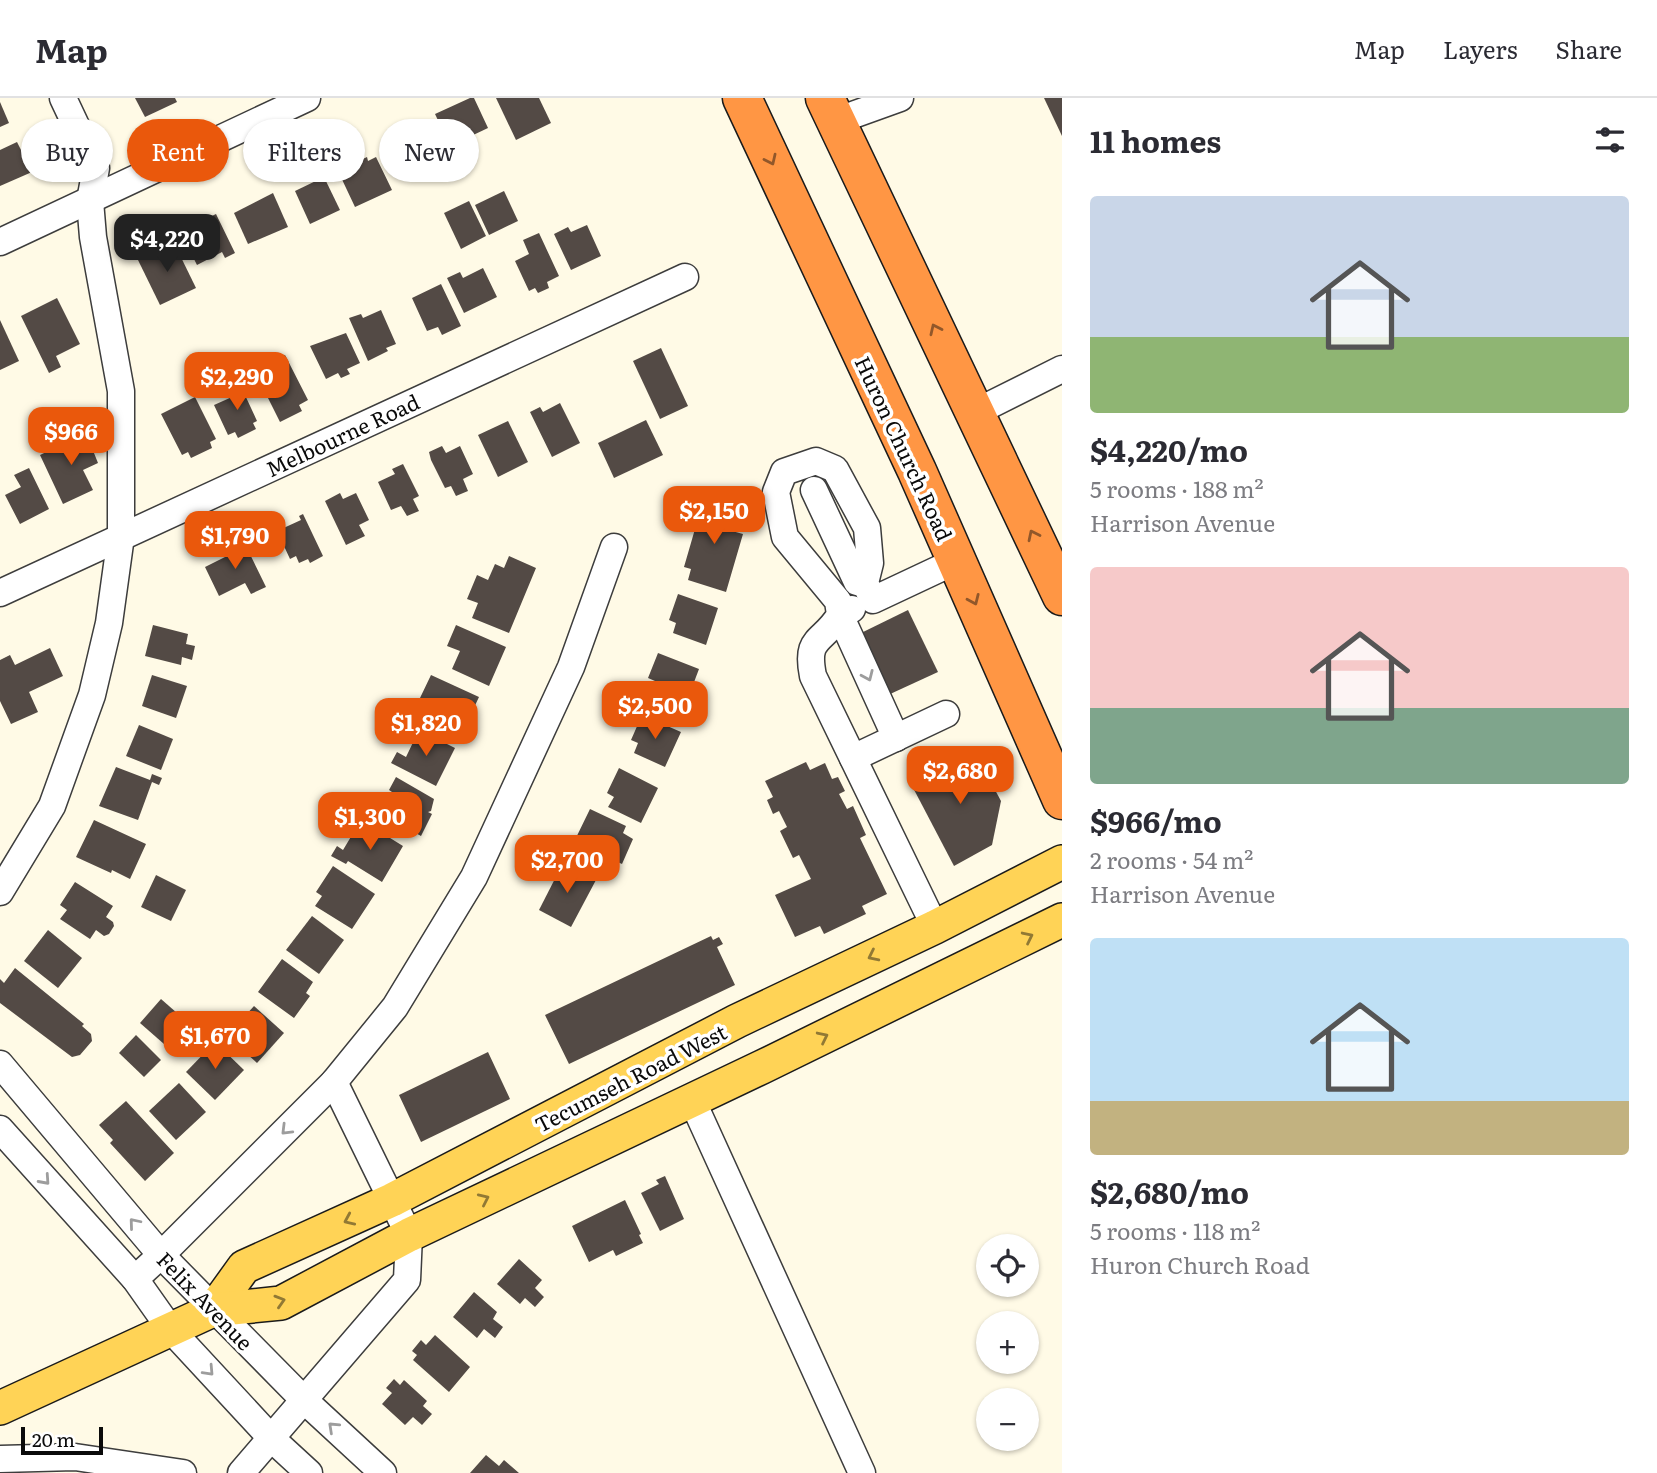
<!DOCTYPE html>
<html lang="en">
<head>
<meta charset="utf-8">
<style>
  body { margin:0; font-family:Literata,serif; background:#f2f2f3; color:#2b2b33; height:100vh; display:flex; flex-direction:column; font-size:26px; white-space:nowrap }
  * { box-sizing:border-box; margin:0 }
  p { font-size:23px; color:#7c7c81 }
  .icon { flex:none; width:38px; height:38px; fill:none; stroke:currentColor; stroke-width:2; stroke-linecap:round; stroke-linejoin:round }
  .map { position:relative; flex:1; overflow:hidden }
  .details { display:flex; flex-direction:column; background:#fff; width:595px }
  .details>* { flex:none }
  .hud { position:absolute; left:21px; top:21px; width:665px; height:63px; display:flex; gap:14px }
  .tools { position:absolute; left:976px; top:1136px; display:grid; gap:14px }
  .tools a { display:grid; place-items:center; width:63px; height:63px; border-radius:50%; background:#fff; box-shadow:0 2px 5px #0004; font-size:35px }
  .scale { position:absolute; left:21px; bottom:18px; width:82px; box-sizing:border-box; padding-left:7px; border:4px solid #0a0a0a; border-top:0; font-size:19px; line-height:24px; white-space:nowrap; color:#0a0a0a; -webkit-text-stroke:5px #fff; paint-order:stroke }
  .price { position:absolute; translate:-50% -60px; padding:0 16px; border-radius:14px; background:#ea580c; color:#fff; font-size:23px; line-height:46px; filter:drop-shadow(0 2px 4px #0008) }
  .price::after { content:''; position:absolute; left:50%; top:42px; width:21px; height:16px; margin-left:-10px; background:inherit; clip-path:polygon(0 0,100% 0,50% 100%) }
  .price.active { background:#222; color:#fff }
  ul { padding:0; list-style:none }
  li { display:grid; align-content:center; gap:14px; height:371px; padding:0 28px }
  li span { display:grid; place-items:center; height:217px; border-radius:7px; color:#555 }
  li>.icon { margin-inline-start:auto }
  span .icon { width:126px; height:126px; fill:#fffc; stroke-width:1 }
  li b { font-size:30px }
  h2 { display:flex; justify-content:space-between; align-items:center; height:84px; padding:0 28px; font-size:30px }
  .pill { padding:0 24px; border-radius:32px; background:#fff; box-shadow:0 2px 5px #0004; font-size:24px; line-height:63px }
  .pill.active { background:#ea580c; color:#fff }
  header { display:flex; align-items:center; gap:42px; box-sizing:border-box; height:98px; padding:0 35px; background:#fff; border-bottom:2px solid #e1e1e2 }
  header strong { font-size:33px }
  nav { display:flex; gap:38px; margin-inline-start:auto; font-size:24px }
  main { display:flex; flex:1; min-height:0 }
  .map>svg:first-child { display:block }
</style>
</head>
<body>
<header>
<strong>Map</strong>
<nav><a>Map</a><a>Layers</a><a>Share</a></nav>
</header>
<main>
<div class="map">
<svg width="1062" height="1375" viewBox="0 0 1062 1375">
  <rect width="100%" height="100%" fill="#fffae6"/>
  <g fill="#534a45">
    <path d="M135 0H175L177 4 145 19Z"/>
    <path d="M470 0H474L488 30 450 48 435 16Z"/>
    <path d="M496 0H539L551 25 516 42Z"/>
    <path d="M1044 0H1062V38Z"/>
    <path d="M0 4 9 25 0 29Z"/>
    <path d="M426 31 440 61 405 77 391 47Z"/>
    <path d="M17 44 32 74 0 88V52Z"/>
    <path d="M367 59 368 63 376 59 392 92 355 109 338 73Z"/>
    <path d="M324 79 340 112 310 126 295 93Z"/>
    <path d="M504 93 518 123 489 137 475 107Z"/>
    <path d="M273 95 288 129 248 146 234 115Z"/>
    <path d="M469 103 486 138 461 151 444 115Z"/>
    <path d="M216 116 235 155 225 160 222 154 197 167 180 133Z"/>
    <path d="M587 127 601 158 571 172 554 136 568 129 571 134Z"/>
    <path d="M539 135 559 178 547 184 549 190 538 195 535 190 529 193 515 163 529 156 523 142Z"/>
    <path d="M174 145 196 190 160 207 138 162Z"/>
    <path d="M483 170 497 199 464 215 447 180 460 174 463 180Z"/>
    <path d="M441 186 461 228 442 237 438 229 427 233 412 200Z"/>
    <path d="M57 200 80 246 56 258 61 269 49 275 21 218Z"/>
    <path d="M381 212 396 246 386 250 388 253 368 263 349 220 361 216 363 220Z"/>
    <path d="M0 222 19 263 0 272Z"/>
    <path d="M346 235 360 265 347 271 350 276 341 280 338 275 326 281 310 248Z"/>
    <path d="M661 250 688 308 660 321 633 263Z"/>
    <path d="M285 257 308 302 299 307 302 313 280 324 254 272Z"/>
    <path d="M238 282 257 323 253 325 256 331 238 340 235 334 228 337 214 307 232 299 227 287Z"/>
    <path d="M195 299 216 341 210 344 212 350 191 360 188 354 182 357 161 316Z"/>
    <path d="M560 305 580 345 552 359 530 314 540 309 543 314Z"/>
    <path d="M646 322 663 357 614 380 598 345Z"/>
    <path d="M508 323 528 364 498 379 478 337Z"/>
    <path d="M86 335 98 365 83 372 93 392 63 406 40 357Z"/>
    <path d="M442 348 446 355 460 348 473 376 463 381 468 393 456 398 451 388 445 390 431 362 429 354Z"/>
    <path d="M403 366 419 398 413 401 419 413 407 418 401 408 391 412 378 384 395 376 392 371Z"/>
    <path d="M29 370 49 411 20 426 5 397 21 389 14 377Z"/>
    <path d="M340 395 343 401 356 395 369 422 359 427 365 438 346 447 325 403Z"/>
    <path d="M704 400 739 410 732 433 743 436 726 494 688 482 691 471 684 469Z"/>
    <path d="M303 416 323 458 310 465 308 461 299 465 296 458 290 461 277 433 301 422 299 418Z"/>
    <path d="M243 442 266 489 251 496 245 485 219 498 205 469 225 459 222 452Z"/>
    <path d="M509 458 536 470 509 535 472 520 478 505 467 501 477 477 488 482 495 466 504 470Z"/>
    <path d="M678 496 718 510 706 547 673 535 676 525 669 522Z"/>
    <path d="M908 512 938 574 888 597 859 536Z"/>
    <path d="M153 527 188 536 186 546 195 548 192 562 182 559 181 567 145 558Z"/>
    <path d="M456 527 506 549 489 588 452 571 460 553 447 548Z"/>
    <path d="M50 550 63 578 29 594 38 614 11 626 0 603V562L10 557 15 567Z"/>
    <path d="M658 555 699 571 685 608 650 595 655 583 648 580Z"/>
    <path d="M152 577 187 588 176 620 142 608Z"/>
    <path d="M431 577 479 599 461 637 424 619 431 605 420 600Z"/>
    <path d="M642 617 681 634 665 669 634 655 638 645 631 642Z"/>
    <path d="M139 627 173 641 161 672 126 658Z"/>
    <path d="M419 632 455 650 436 688 391 665 397 654 406 659Z"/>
    <path d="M973 651 1001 703 992 747 954 768 910 684Z"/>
    <path d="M806 664 810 672 825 665 832 681 838 679 845 693 839 696 847 711 853 708 866 737 860 740 887 796 862 808 866 816 824 836 820 828 795 839 775 797 811 781 799 757 793 760 780 733 787 729 779 713 773 716 767 702 773 699 765 683Z"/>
    <path d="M116 669 150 682 152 676 162 680 159 687 152 684 138 722 99 708Z"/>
    <path d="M619 670 658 690 641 725 608 709 614 699 607 695Z"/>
    <path d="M396 679 434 701 431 713 428 714 432 716 421 738 383 717 395 696 389 692Z"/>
    <path d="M590 711 626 728 623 735 633 741 622 766 611 761 608 766 572 748Z"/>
    <path d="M94 722 146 746 130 781 112 772 111 775 76 759Z"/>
    <path d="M358 727 366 732 369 727 403 748 382 784 348 763 346 766 331 758 337 748 343 752Z"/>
    <path d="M563 765 596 782 571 829 539 812Z"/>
    <path d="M333 768 375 796 352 831 315 808 322 798 316 794Z"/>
    <path d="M156 777 186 792 171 823 141 809Z"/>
    <path d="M75 784 113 808 106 819 113 824 114 828 109 836 104 838 96 832 90 841 60 821 67 812 60 807Z"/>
    <path d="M312 818 344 842 319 876 286 852Z"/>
    <path d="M48 832 82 860 58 890 24 863Z"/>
    <path d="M711 838 713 842 719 839 723 846 717 849 735 887 569 966 545 917Z"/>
    <path d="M282 861 313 884 306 895 310 898 294 920 258 894Z"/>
    <path d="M15 870 84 926 82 928 91 936 92 943 80 957 72 959 0 905V881L4 885Z"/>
    <path d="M161 901 185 922 164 946 140 925Z"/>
    <path d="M254 908 284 935 257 965 227 938Z"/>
    <path d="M136 937 161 962 144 979 119 955Z"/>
    <path d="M215 944 244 972 215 1002 186 974Z"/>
    <path d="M488 954 510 1001 421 1044 399 997Z"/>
    <path d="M179 985 206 1014 176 1042 149 1013Z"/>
    <path d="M126 1003 174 1055 145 1083 110 1045 113 1042 99 1027Z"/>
    <path d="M665 1078 684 1121 660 1133 641 1095 659 1086 656 1082Z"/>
    <path d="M625 1102 641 1136 639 1137 643 1145 616 1158 613 1152 589 1164 572 1128Z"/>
    <path d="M519 1161 542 1182 535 1190 544 1199 535 1209 525 1200 520 1206 497 1186Z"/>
    <path d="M474 1194 497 1214 493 1221 503 1229 495 1240 484 1231 477 1240 453 1219Z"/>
    <path d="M435 1237 470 1269 449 1294 413 1262 417 1257 412 1253 421 1242 426 1247Z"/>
    <path d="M394 1281 400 1287 404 1282 427 1303 423 1308 432 1316 422 1327 413 1319 405 1327 382 1306 392 1295 386 1290Z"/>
    <path d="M486 1357 499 1368 504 1362 519 1375H470Z"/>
  </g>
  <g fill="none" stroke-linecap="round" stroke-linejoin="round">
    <defs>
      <g id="minor">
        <path d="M836 23 900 0"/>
        <path d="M0 144 307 0"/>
        <path d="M974 315 1062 271"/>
        <path d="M814 392 857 484 865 485"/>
        <path d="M0 495 685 179"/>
        <path d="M852 511 840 517 896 640"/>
        <path d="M853 660 946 616"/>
        <path d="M0 794 52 708 92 597 109 525 121 438V293L93 139 90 103 96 70 63 0"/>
        <path d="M935 829 813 578C805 538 822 546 840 517L838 503 785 439 776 394 784 374 816 363 835 371 867 430 870 465 865 485 873 502 956 463"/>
        <path d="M0 966 161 1157 304 1302 383 1375"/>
        <path d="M692 1002 862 1375"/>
        <path d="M0 1031 135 1181 171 1232 272 1341 309 1375"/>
        <path d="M135 1181 161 1157 334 984 395 909 474 779 571 569 614 449"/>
        <path d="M0 1361 75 1359 183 1375"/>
        <path d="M241 1375 407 1182 409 1137 334 984"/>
      </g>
      <g id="major">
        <path d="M213 1212 244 1169 392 1102 737 923 935 829 1062 764"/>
        <path d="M0 1310 213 1212 281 1205 409 1137 762 969 1062 822"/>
      </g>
      <g id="highway">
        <path d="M742 0 917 373 1062 702"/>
        <path d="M825 0 1062 498"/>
      </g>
    </defs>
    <use href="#minor" stroke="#3d3d3d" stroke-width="29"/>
    <use href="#major" stroke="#1b1b1b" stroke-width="36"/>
    <use href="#highway" stroke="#1b1b1b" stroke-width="41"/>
    <use href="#minor" stroke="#fff" stroke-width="26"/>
    <use href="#major" stroke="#ffd356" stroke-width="33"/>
    <use href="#highway" stroke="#ff9644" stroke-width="38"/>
  </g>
  <defs><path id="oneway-chevron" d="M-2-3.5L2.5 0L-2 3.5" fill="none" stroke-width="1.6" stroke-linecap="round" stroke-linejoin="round" transform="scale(1.75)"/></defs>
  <g stroke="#91572a">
    <use href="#oneway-chevron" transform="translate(771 62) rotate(65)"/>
    <use href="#oneway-chevron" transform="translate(935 231) rotate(-115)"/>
    <use href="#oneway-chevron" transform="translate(1033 437) rotate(-116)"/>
    <use href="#oneway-chevron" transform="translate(974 502) rotate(66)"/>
  </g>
  <g stroke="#9d9d9d">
    <use href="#oneway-chevron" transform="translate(868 578) rotate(66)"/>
    <use href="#oneway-chevron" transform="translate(286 1032) rotate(135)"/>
    <use href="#oneway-chevron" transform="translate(45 1082) rotate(48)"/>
    <use href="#oneway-chevron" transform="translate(134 1125) rotate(-130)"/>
    <use href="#oneway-chevron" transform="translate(209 1273) rotate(47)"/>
    <use href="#oneway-chevron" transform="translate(333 1329) rotate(-137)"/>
  </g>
  <g stroke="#917934">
    <use href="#oneway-chevron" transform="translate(1028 839) rotate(-26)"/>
    <use href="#oneway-chevron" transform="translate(873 858) rotate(154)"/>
    <use href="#oneway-chevron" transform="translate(823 939) rotate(-26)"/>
    <use href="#oneway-chevron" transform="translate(484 1101) rotate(-25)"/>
    <use href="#oneway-chevron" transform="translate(349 1122) rotate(156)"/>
    <use href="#oneway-chevron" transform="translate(280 1203) rotate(-17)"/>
  </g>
  <g text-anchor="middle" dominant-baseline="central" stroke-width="7" stroke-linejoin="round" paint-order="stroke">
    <g font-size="21" fill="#0a0a0a" stroke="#fff">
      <text transform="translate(342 336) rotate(-25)">Melbourne Road</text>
      <text transform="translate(905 350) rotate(65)">Huron Church Road</text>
      <text transform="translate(630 979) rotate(-27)">Tecumseh Road West</text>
      <text transform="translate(206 1202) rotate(46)">Felix Avenue</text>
    </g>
  </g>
</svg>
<div class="tools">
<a><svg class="icon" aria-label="locate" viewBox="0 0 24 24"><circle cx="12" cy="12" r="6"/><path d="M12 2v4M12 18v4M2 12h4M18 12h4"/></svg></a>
<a>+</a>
<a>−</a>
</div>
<div class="scale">20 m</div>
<b class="price active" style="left:167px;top:176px">$4,220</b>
<b class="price" style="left:237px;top:314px">$2,290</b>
<b class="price" style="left:71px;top:369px">$966</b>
<b class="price" style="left:714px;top:448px">$2,150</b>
<b class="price" style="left:235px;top:473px">$1,790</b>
<b class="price" style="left:655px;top:643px">$2,500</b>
<b class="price" style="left:426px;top:660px">$1,820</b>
<b class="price" style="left:960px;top:708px">$2,680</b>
<b class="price" style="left:370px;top:754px">$1,300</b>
<b class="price" style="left:567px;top:797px">$2,700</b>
<b class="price" style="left:215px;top:973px">$1,670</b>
<div class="hud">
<a class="pill">Buy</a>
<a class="pill active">Rent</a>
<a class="pill">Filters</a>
<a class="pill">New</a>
</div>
</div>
<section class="details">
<h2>11 homes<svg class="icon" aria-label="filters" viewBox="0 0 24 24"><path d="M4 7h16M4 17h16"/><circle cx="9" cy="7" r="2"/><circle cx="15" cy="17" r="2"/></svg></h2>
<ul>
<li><span style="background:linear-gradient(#c9d6e8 65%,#8fb573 0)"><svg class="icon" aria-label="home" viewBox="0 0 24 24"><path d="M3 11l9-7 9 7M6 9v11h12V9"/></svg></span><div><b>$4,220/mo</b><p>5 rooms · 188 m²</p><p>Harrison Avenue</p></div></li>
<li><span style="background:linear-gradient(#f6c9c9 65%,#7fa58c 0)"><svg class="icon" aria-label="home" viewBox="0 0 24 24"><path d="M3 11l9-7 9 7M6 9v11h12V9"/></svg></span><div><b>$966/mo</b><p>2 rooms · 54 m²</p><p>Harrison Avenue</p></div></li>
<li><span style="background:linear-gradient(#bfe0f5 75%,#c2b280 0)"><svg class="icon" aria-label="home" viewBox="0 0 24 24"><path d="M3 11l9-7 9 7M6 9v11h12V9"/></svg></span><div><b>$2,680/mo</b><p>5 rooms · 118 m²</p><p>Huron Church Road</p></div></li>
</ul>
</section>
</main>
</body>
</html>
